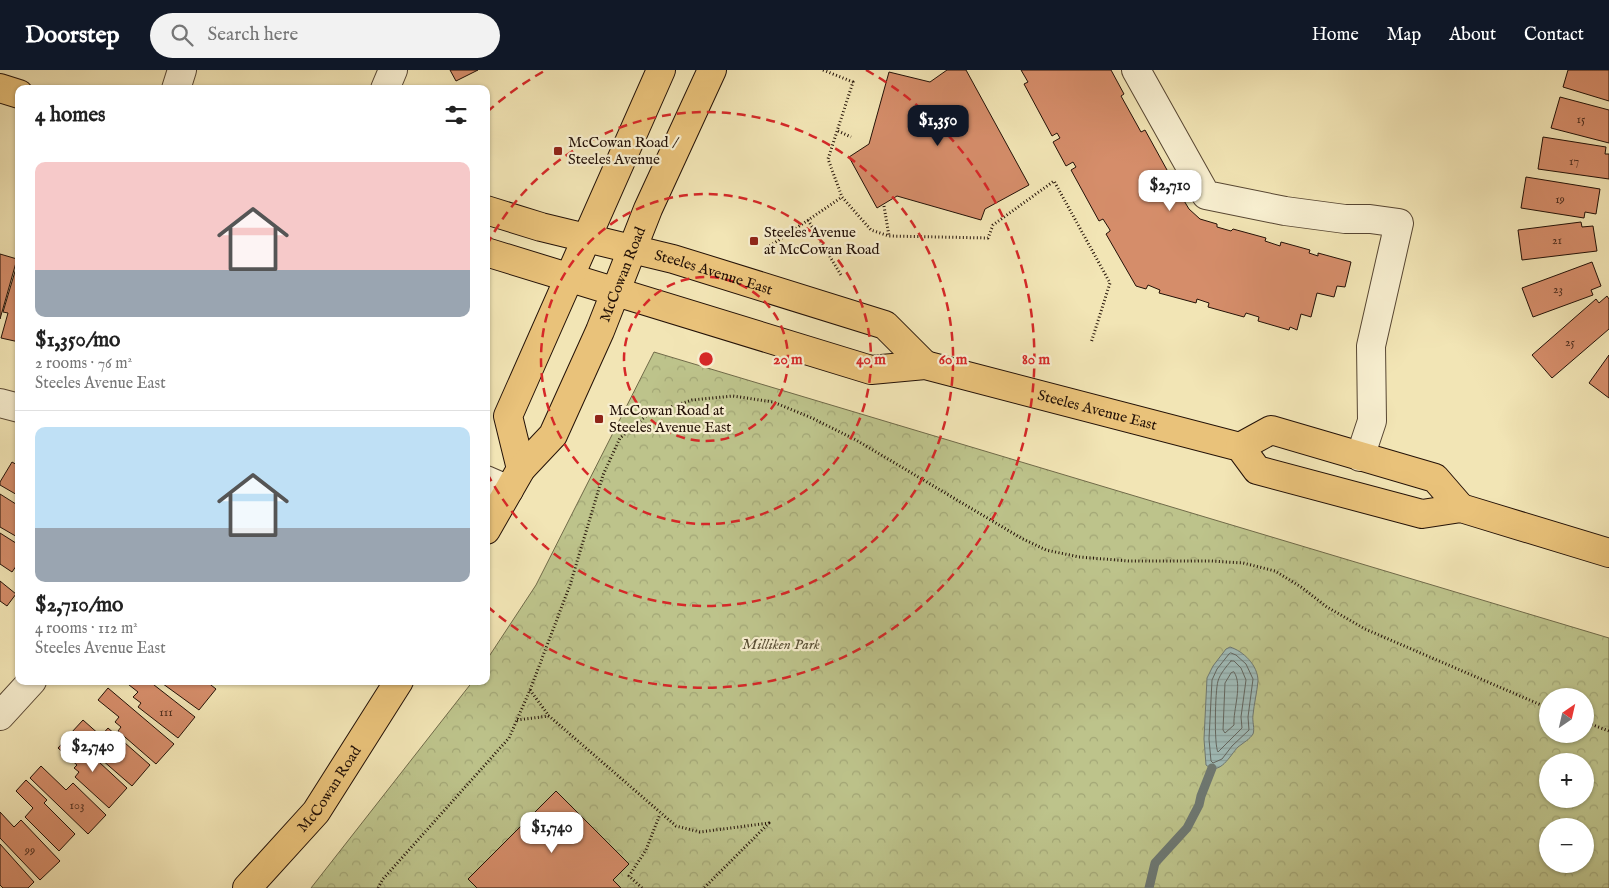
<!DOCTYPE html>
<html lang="en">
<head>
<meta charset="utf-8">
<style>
  body { margin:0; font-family:"IM FELL English",serif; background:#f2f2f2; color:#222; height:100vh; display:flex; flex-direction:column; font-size:19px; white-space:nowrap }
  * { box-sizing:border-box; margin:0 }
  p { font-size:16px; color:#767676 }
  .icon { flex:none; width:28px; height:28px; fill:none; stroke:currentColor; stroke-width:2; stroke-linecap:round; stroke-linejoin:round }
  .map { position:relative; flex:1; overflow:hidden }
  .panel { position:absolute; left:15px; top:15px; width:475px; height:600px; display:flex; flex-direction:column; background:#fff; border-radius:10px; box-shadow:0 1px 4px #0004 }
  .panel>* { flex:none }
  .needle { width:32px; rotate:34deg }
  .controls { position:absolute; left:1539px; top:618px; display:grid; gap:10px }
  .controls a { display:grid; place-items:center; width:55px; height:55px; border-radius:50%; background:#fff; box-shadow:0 1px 4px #0004; font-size:25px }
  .price { position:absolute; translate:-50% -42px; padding:0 11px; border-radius:10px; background:#fff; color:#222; font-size:16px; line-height:32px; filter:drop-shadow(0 1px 2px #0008) }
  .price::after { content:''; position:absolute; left:50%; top:30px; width:15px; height:11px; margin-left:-8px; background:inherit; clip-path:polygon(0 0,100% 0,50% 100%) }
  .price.on { background:#111827; color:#fff }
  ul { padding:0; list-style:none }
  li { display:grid; align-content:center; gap:10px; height:265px; padding:0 20px }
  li+li { border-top:1px solid #e0e0e0 }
  li span { display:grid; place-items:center; height:155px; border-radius:10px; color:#555 }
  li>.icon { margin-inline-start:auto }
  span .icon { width:90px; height:90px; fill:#fffc; stroke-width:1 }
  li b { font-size:21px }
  h2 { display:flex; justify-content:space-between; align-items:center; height:60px; padding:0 20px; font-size:21px }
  header { display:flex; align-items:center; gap:30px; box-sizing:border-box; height:70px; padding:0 25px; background:#111827; color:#fff }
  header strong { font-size:24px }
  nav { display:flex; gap:28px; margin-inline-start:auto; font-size:18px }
  .search { width:350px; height:45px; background:#f2f2f2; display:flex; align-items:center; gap:12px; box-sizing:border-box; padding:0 18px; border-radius:28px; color:#767676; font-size:19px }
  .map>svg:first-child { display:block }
</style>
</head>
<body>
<header>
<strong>Doorstep</strong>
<div class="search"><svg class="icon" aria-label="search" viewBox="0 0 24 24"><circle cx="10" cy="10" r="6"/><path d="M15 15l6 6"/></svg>Search here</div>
<nav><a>Home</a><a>Map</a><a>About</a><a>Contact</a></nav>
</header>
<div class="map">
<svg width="1609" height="818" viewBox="0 0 1609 818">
  <defs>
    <pattern id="park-crowns" width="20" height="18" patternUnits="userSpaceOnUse" patternTransform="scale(1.25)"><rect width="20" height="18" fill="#bdc38b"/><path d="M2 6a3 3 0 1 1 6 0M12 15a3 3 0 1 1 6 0" fill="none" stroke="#a2a676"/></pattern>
    <pattern id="water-rules" width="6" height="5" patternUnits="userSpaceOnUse" patternTransform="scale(1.25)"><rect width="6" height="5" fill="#a0bcb9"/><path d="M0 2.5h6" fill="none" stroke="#8aa19e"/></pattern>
  </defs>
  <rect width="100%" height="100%" fill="#f2e5b5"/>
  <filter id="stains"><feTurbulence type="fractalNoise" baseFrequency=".004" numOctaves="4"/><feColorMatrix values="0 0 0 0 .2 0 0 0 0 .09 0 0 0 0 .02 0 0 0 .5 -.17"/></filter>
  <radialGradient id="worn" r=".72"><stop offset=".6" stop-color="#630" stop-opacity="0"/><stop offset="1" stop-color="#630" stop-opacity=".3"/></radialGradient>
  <path fill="url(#park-crowns)" stroke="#706a49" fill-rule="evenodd" d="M654 282 1609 568V818H311L473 611H486V591L536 515ZM1548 626H1585V664H1548ZM1548 691H1585V729H1548ZM1548 756H1585V794H1548Z"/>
  <path fill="url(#water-rules)" stroke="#6e7872" d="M1230 577C1243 581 1258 595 1258 611 1257 622 1254 634 1253 645 1252 651 1255 659 1253 664 1250 669 1243 673 1238 677 1230 685 1220 707 1206 695L1204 669 1207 608 1213 596 1226 579Z"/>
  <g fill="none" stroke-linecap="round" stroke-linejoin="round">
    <g stroke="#626660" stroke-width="1">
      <path d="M1231 583 1236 585 1246 594 1253 609 1248 647 1249 660 1232 676 1222 689 1213 693 1211 691 1209 669 1212 610 1217 599 1229 584Z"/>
      <path d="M1231 591H1234L1241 598 1246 610 1241 647 1242 658 1218 682C1214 676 1215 621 1218 611 1220 604 1226 597 1231 591Z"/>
      <path d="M1234 602C1243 615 1233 639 1234 655L1225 663 1223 660 1225 613 1231 603Z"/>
    </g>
    <path stroke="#6e7872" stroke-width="9" d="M1149 818 1155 793 1187 758 1199 735 1201 726 1212 698"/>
  </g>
  <g fill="#d58d6a" stroke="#231107">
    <path d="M450 0H478L456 11Z"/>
    <path d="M947 0H966L1029 115 985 139 981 150 897 126 877 138 849 87 869 74 889 2 930 12Z"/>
    <path d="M1021 0H1111L1124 24 1121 26 1141 62 1145 60 1172 109 1170 110 1178 125 1180 124 1189 139 1200 149 1217 154V157L1231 161 1233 159 1266 168 1265 171 1280 176 1281 172 1310 180 1309 183 1318 186V183L1351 192 1345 217 1337 216 1334 227 1317 223 1311 247 1301 244 1297 260 1290 257 1289 260 1258 251 1259 247 1246 243 1244 247 1208 237 1209 233 1197 229 1196 233 1159 223 1160 220 1148 215 1146 219 1136 216 1106 164 1110 161V160L1103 149 1099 151 1071 100 1076 97 1073 92 1066 96 1053 72 1060 68 1057 63 1052 66 1024 14 1028 12Z"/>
    <path d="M1568 0H1609V31L1563 17Z"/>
    <path d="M1560 27 1609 40V73L1551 58Z"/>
    <path d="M1543 67 1606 77 1605 84H1609V109L1538 99Z"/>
    <path d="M1526 107 1600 119 1596 144 1585 142 1584 148 1521 138Z"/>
    <path d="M1581 152 1582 157 1593 156 1597 181 1522 190 1518 160Z"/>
    <path d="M0 184 17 189 0 249Z"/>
    <path d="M19 188V272L1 268 8 243 3 242Z"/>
    <path d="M1592 192 1601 216 1591 220 1593 225 1533 247 1522 218Z"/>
    <path d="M1607 226 1609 229V259L1552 308 1532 285 1596 229 1599 233Z"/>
    <path d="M1609 285V328L1589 313Z"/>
    <path d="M12 392 19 396V426L0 415V412Z"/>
    <path d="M0 424 19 436V468L0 457Z"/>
    <path d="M0 463 19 475V492L12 502 0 494Z"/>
    <path d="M0 511 16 524 7 536 0 531Z"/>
    <path d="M124 611H149L195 647 178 668 138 637 141 633 133 627 138 622Z"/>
    <path d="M159 611H206L216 619 199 640Z"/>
    <path d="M108 618 174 674 156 694 118 661 121 657 115 652 119 647 98 630Z"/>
    <path d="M83 650 101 666 108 658 150 695 132 716 71 663Z"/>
    <path d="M70 665 127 718 109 738 75 707 79 702 74 698 77 695 58 678Z"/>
    <path d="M41 696 66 720 73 713 106 745 88 764 30 708Z"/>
    <path d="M26 710 47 730 44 733 75 764 59 781 25 747 33 738 16 721Z"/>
    <path d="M556 721 629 794 613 810 621 818H477L468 809Z"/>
    <path d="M0 742 14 757 21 750 60 791 40 810 0 768Z"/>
    <path d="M0 774 34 812 28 818H3L0 815Z"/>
  </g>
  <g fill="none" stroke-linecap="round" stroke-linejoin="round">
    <defs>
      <g id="minor">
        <path d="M1136 0 1206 125 1285 141 1345 149H1370L1399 153 1371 276 1372 351 1360 387"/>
        <path d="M176 19 182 0"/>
        <path d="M385 19 393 0"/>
        <path d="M0 333 19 338"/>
        <path d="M486 410 509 420"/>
        <path d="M0 646 32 611"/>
      </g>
      <g id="major">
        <path d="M0 18 19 24"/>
        <path id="s1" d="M486 140 541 157 673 189 885 255 925 295"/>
        <path id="s2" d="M486 182 871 300 925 295 1240 377 1257 400 1422 444 1461 438 1609 483"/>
        <path d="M1240 377 1271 360 1435 408 1461 438"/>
        <path d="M521 399 508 346 661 0"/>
        <path id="s3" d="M486 460 521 399 553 365 600 261 648 139 712 0"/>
        <path id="s4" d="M247 818 316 742 399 611"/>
      </g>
    </defs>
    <use href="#minor" stroke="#574632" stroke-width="30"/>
    <use href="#major" stroke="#231107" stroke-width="30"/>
    <g stroke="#231107" stroke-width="3" stroke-dasharray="1 2.5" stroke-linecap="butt">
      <path d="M823 0 853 12 828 89 842 127 871 160 889 166 988 168 993 155 1054 111 1110 213 1091 273"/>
      <path d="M838 61 851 67"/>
      <path d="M884 136 889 166"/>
      <path d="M808 150 841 205"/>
      <path d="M764 180 842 127"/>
      <path d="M530 620 549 646 676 756 700 762 769 753 704 818"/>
      <path d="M517 650 549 646"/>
      <path d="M1585 652 1609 661"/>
      <path d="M378 818 383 809 509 668 530 620 570 515 603 405 620 368 647 345 692 330 733 326 773 332 812 348 856 370 1021 468 1046 480 1079 487 1129 491H1211L1243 493 1275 501 1301 517 1327 537 1365 559 1548 638"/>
      <path d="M642 818 629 806 646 780 660 744"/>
    </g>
    <use href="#minor" stroke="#f7eecf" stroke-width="28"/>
    <use href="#major" stroke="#e9c27a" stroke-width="28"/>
  </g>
  <g fill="none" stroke="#d62828" stroke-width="2.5" stroke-dasharray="9 6">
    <circle cx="706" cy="289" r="82"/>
    <circle cx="706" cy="289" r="165"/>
    <path d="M487 175A247 247 0 1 1 487 403"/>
    <path d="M487 42A330 330 0 0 1 546 0M866 0A330 330 0 1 1 487 536"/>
  </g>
  <g fill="#8f2418" stroke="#f7eecf" stroke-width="2">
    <rect x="553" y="76" width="10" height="10" rx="2.5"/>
    <rect x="749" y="166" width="10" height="10" rx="2.5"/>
    <rect x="594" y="344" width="10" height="10" rx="2.5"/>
  </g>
  <g text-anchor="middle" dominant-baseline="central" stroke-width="4.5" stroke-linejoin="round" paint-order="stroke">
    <g font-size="12" fill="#503020">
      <text x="1581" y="49">15</text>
      <text x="1574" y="91">17</text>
      <text x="1560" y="129">19</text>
      <text x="1557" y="170">21</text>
      <text x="1558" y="219">23</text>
      <text x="1570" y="272">25</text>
      <text x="166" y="642">111</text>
      <text x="77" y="735">103</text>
      <text x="30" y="780">99</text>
    </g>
    <g font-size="15" fill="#231107" stroke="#f7eecf" text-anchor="start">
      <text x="568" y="72">McCowan Road /<tspan x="568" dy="17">Steeles Avenue</tspan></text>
      <text x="764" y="162">Steeles Avenue<tspan x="764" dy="17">at McCowan Road</tspan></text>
      <text x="609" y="340">McCowan Road at<tspan x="609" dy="17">Steeles Avenue East</tspan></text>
    </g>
    <g font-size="15" fill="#231107" stroke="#f7eecf">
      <text stroke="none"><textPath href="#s1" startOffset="236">Steeles Avenue East</textPath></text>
      <text stroke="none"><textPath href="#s3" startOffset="292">McCowan Road</textPath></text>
      <text stroke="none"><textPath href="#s2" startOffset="635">Steeles Avenue East</textPath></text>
      <text stroke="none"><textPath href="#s4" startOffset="129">McCowan Road</textPath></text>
    </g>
    <g font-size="15" font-style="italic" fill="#594f35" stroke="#f7eecf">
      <text x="781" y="574">Milliken Park</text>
    </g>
  </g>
  <circle cx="706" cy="289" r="8" fill="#d62828" stroke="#f7eecf" stroke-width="2.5"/>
  <g font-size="15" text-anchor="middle" font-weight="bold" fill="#d62828" stroke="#f7eecf" stroke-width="4.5" stroke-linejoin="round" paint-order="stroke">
    <text x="788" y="294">20 m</text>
    <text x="871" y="294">40 m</text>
    <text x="953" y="294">60 m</text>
    <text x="1036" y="294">80 m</text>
  </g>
  <rect width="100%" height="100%" filter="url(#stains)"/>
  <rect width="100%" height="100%" fill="url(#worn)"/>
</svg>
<div class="controls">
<a><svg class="needle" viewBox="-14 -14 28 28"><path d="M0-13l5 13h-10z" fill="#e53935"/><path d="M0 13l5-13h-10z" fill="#767676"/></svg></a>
<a>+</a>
<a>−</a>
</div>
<b class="price on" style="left:938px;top:77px">$1,350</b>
<b class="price" style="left:1170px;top:142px">$2,710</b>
<b class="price" style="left:93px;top:703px">$2,740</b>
<b class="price" style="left:552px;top:784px">$1,740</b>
<section class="panel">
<h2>4 homes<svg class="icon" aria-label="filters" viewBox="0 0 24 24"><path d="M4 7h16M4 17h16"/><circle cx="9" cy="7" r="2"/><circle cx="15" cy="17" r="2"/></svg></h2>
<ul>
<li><span style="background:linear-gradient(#f6c9c9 70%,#9aa5b1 0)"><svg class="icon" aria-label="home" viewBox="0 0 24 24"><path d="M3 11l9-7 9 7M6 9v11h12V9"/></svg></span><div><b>$1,350/mo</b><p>2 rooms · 76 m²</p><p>Steeles Avenue East</p></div></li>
<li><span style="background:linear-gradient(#bfe0f5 65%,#9aa5b1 0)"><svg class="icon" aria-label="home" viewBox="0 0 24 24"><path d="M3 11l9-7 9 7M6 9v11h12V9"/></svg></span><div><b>$2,710/mo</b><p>4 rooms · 112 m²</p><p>Steeles Avenue East</p></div></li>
</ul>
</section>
</div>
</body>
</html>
